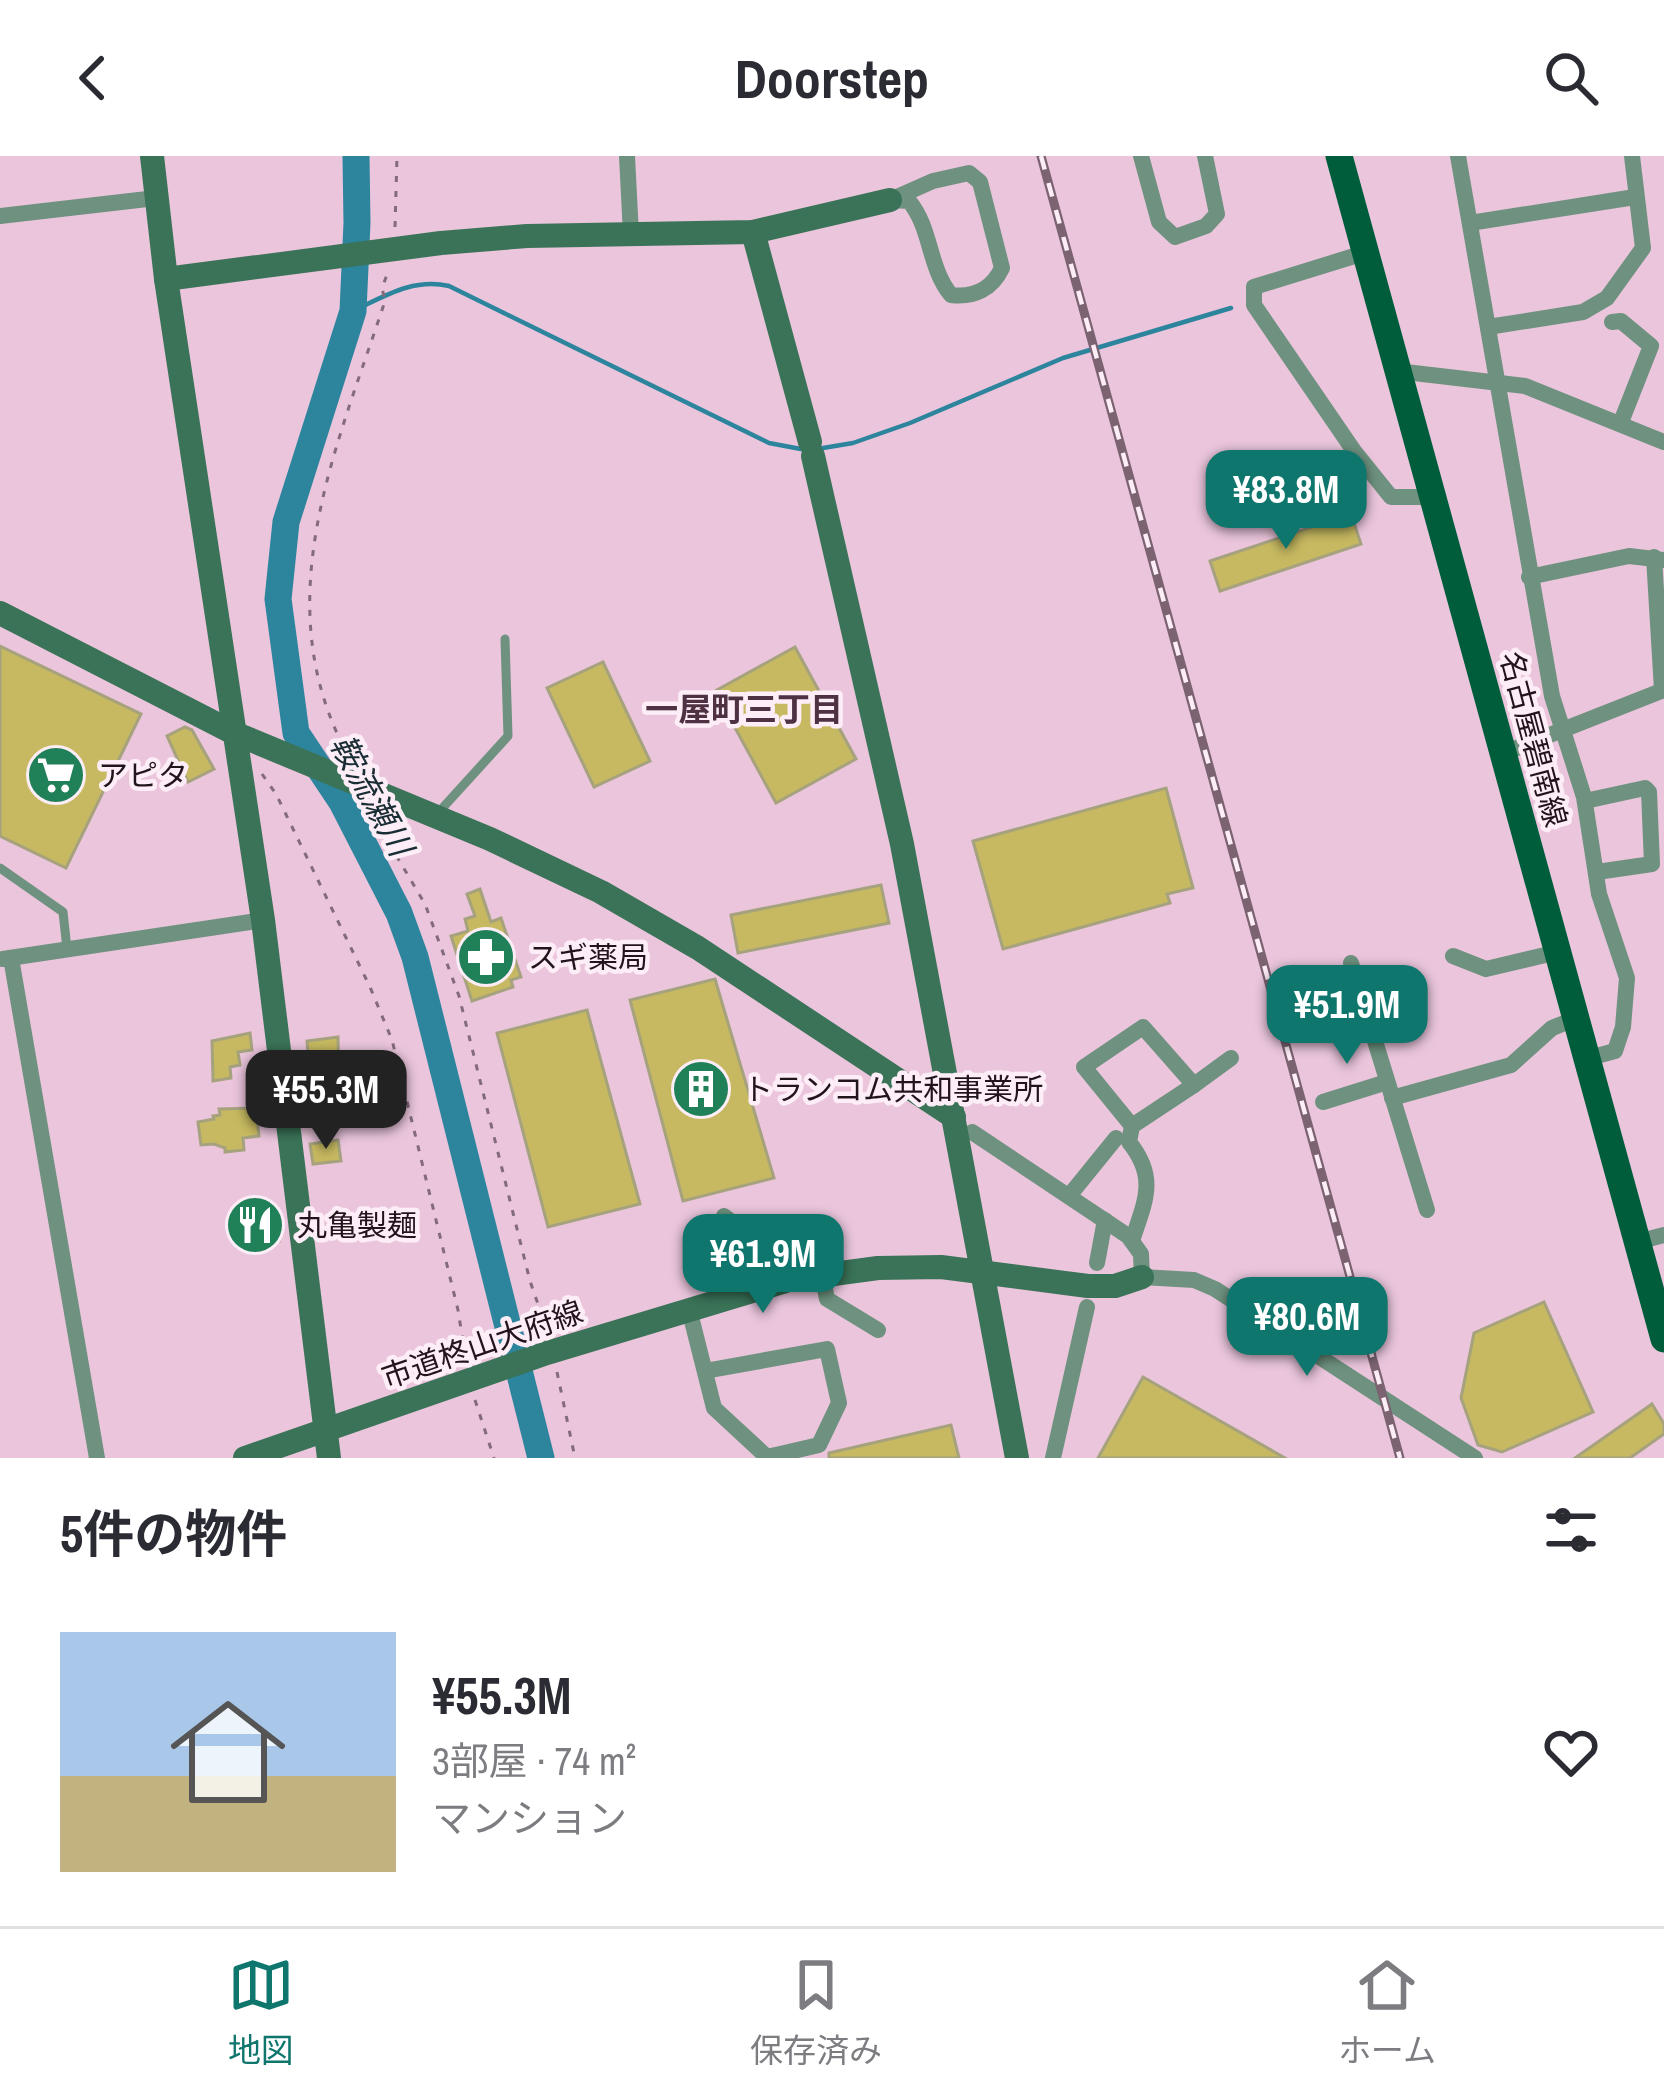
<!DOCTYPE html>
<html lang="ja">
<head>
<meta charset="utf-8">
<style>
  body { margin:0; font-family:"Archivo Narrow","Noto Sans JP",sans-serif; background:#f7f7f7; color:#2b2b33; height:100vh; display:flex; flex-direction:column; font-size:45px; white-space:nowrap }
  * { box-sizing:border-box; margin:0 }
  p { font-size:39px; color:#7c7c81 }
  .icon { flex:none; width:66px; height:66px; fill:none; stroke:currentColor; stroke-width:2; stroke-linecap:round; stroke-linejoin:round }
  .map { position:relative; height:1302px; overflow:hidden }
  .panel { display:flex; flex-direction:column; background:#fff; flex:1 }
  .panel>* { flex:none }
  .price { position:absolute; translate:-50% -102px; padding:0 27px; border-radius:24px; background:#0f766e; color:#fff; font-size:39px; line-height:78px; filter:drop-shadow(0 3px 6px #0008) }
  .price::after { content:''; position:absolute; left:50%; top:72px; width:36px; height:27px; margin-left:-18px; background:inherit; clip-path:polygon(0 0,100% 0,50% 100%) }
  .price.selected { background:#222; color:#fff }
  ul { padding:0; list-style:none }
  li { display:flex; align-items:center; gap:36px; height:300px; padding:0 60px }
  li span { display:grid; place-items:center; flex:none; width:336px; height:240px; border-radius:0px; color:#555 }
  li>.icon { margin-inline-start:auto }
  span .icon { width:144px; height:144px; fill:#fffc; stroke-width:1 }
  li b { font-size:51px }
  h2 { display:flex; justify-content:space-between; align-items:center; height:144px; padding:0 60px; font-size:51px }
  header { display:flex; justify-content:space-between; align-items:center; height:156px; padding:0 60px; background:#fff; font-size:54px; font-weight:700 }
  .menu { display:flex; justify-content:space-around; align-items:center; height:168px; border-top:3px solid #e1e1e2; background:#fff; font-size:33px; color:#7c7c81 }
  .menu a { display:grid; justify-items:center; gap:6px }
  .menu .selected { color:#0f766e }
  .map>svg:first-child { display:block }
</style>
</head>
<body>
<header><svg class="icon" aria-label="back" viewBox="0 0 24 24"><path d="M15 5l-7 7 7 7"/></svg>Doorstep<svg class="icon" aria-label="search" viewBox="0 0 24 24"><circle cx="10" cy="10" r="6"/><path d="M15 15l6 6"/></svg></header>
<div class="map">
<svg width="1664" height="1302" viewBox="0 0 1664 1302">
  <rect width="100%" height="100%" fill="#eac5dc"/>
  <g fill="none" stroke-linecap="round" stroke-linejoin="round">
    <g stroke="#2d849d" stroke-width="4.5">
      <path d="M353 155C385 140 413 122 449 130L769 287 806 294"/>
      <path d="M817 293 853 287 910 267 1063 202 1231 152"/>
    </g>
    <path stroke="#2d849d" stroke-width="27" d="M356 0 357 67 353 155 286 366 278 443 296 577 342 646 399 757 415 801 541 1302"/>
  </g>
  <g fill="#c6b961" stroke="#a7a27e" stroke-width="3">
    <path d="M1351 358 1361 388 1220 435 1210 405Z"/>
    <path d="M0 490 141 558 66 712 0 680Z"/>
    <path d="M795 491 856 603 776 647 715 535Z"/>
    <path d="M603 506 650 605 594 631 547 532Z"/>
    <path d="M185 571 192 574 214 613 188 626 167 580Z"/>
    <path d="M1166 632 1193 732 1167 738 1170 747 1003 793 973 685Z"/>
    <path d="M881 729 889 767 738 797 731 759Z"/>
    <path d="M480 733 491 766 501 762 521 821 511 824 513 831 472 845 451 780 468 775 465 763 475 760 467 738Z"/>
    <path d="M715 823 774 1022 683 1045 630 844Z"/>
    <path d="M587 854 640 1048 548 1071 497 877Z"/>
    <path d="M250 877 252 894 238 896 240 909 230 911 231 922 213 925 212 885Z"/>
    <path d="M338 881 339 939 306 943 299 898 308 897 307 885Z"/>
    <path d="M256 952 259 980 243 982 244 994 225 996V992L214 988 201 989 198 966 214 963 213 960 220 959 219 953Z"/>
    <path d="M338 984 341 1005 313 1008 310 988Z"/>
    <path d="M276 1060 279 1085 235 1086 233 1065Z"/>
    <path d="M1544 1146 1593 1256 1502 1296 1478 1289 1461 1242 1474 1177Z"/>
    <path d="M1143 1221 1285 1302H1098Z"/>
    <path d="M1652 1248 1664 1268V1278L1630 1302H1575Z"/>
    <path d="M951 1269 959 1302H829V1297Z"/>
  </g>
  <g fill="none" stroke-linecap="round" stroke-linejoin="round">
    <g stroke="#836b7a" stroke-width="3" stroke-dasharray="6 9" stroke-linecap="butt">
      <path d="M395 71 397 0"/>
      <path d="M350 603C264 449 335 297 385 145L382 132 388 116"/>
      <path d="M262 618 276 638 370 831 392 884 458 1154 466 1205"/>
      <path d="M380 658 387 684 425 748 459 840 530 1125 548 1177"/>
      <path d="M557 1216 575 1302"/>
      <path d="M475 1244 494 1302"/>
    </g>
    <g stroke="#6e927f" stroke-width="9">
      <path d="M438 657 508 580 505 483"/>
      <path d="M0 712 63 756 67 793"/>
    </g>
    <g stroke="#6e927f" stroke-width="16">
      <path d="M627 0 631 79"/>
      <path d="M1141 0 1159 66 1175 81 1206 70 1217 58 1205 0"/>
      <path d="M1458 0 1552 540 1584 641 1599 738 1627 822 1623 871 1615 895 1589 902"/>
      <path d="M969 17 980 26 1002 112C992 133 974 142 951 139 928 111 932 73 909 45L890 44 933 25Z"/>
      <path d="M0 60 156 42"/>
      <path d="M1470 67 1635 41"/>
      <path d="M1364 97 1254 131V149L1354 295 1391 341H1434"/>
      <path d="M1612 166 1621 165 1651 190 1621 266"/>
      <path d="M1488 171 1583 156 1607 142 1643 92 1632 0"/>
      <path d="M1397 215 1525 230 1664 286"/>
      <path d="M1654 401 1662 534"/>
      <path d="M1529 421 1629 400 1664 404"/>
      <path d="M1504 597 1664 534"/>
      <path d="M1585 645 1645 632 1649 636 1652 708 1597 716"/>
      <path d="M1453 800 1486 813 1558 796"/>
      <path d="M11 802 97 1302"/>
      <path d="M3 803 263 764"/>
      <path d="M1351 807 1427 1054"/>
      <path d="M1194 929 1231 902"/>
      <path d="M1392 942 1511 909 1552 872 1577 862"/>
      <path d="M1323 946 1387 926"/>
      <path d="M972 976 1128 1080 1141 1098 1142 1121 1194 1124 1215 1133 1475 1302"/>
      <path d="M1069 1040 1116 982"/>
      <path d="M724 1060 784 1107 789 1124"/>
      <path d="M1132 1085C1145 1045 1158 1022 1129 986L1132 970 1194 929 1143 871 1084 911 1132 970"/>
      <path d="M1637 1086 1664 1079"/>
      <path d="M1097 1107 1105 1064"/>
      <path d="M822 1118 827 1143 878 1174"/>
      <path d="M689 1153 714 1252 767 1301 819 1289 839 1247 827 1193 705 1215"/>
      <path d="M1053 1302 1087 1151"/>
    </g>
    <g stroke="#3a7357" stroke-width="24">
      <path d="M152 0 166 123 263 764 329 1302"/>
      <path d="M753 76 810 286"/>
      <path d="M166 123 441 87 527 80 753 76 890 44"/>
      <path d="M813 300 902 688 1017 1302"/>
      <path d="M0 457 234 577 490 683 601 736 698 792 954 961"/>
      <path d="M245 1302 547 1197 789 1124 878 1112 941 1111 1088 1130H1115L1142 1121"/>
    </g>
    <path stroke="#005d3c" stroke-width="27" d="M1339 0 1664 1183"/>
    <defs>
      <path id="rail" d="M1041 0 1400 1302"/>
    </defs>
    <use href="#rail" stroke="#7b6372" stroke-width="9"/>
    <use href="#rail" stroke="#fdedf6" stroke-width="4.5" stroke-dasharray="14" stroke-linecap="butt"/>
  </g>
  <defs>
    <symbol id="supermarket-disc" viewBox="-11 -11 22 22"><circle r="9.5" fill="#208159" stroke="#fdedf6"/><path d="M-6-5.5h2.5l.6 2H6L4.5 2H-2.5L-4.4-4H-6ZM-1.5 3.2a1.3 1.3 0 1 0 .1 0ZM3 3.2a1.3 1.3 0 1 0 .1 0Z" fill="#fff"/></symbol>
    <symbol id="pharmacy-disc" viewBox="-11 -11 22 22"><circle r="9.5" fill="#208159" stroke="#fdedf6"/><path d="M-2-6h4v4h4v4h-4v4h-4v-4h-4v-4h4Z" fill="#fff"/></symbol>
    <symbol id="building-disc" viewBox="-11 -11 22 22"><circle r="9.5" fill="#208159" stroke="#fdedf6"/><path d="M-4-6H4V6H1V3H-1V6H-4ZM-2.5-4.3h1.7v1.8h-1.7ZM.8-4.3h1.7v1.8H.8ZM-2.5-1h1.7V.8h-1.7ZM.8-1h1.7V.8H.8Z" fill="#fff"/></symbol>
    <symbol id="restaurant-disc" viewBox="-11 -11 22 22"><circle r="9.5" fill="#208159" stroke="#fdedf6"/><path d="M-5-6h1v4h1v-4h1v4h1v-4h1v5L-1.5 .5V6h-2V.5L-5-1ZM5-6V6H3V1.5H1.5Q1.5-4 5-6Z" fill="#fff"/></symbol>
  </defs>
  <g fill-rule="evenodd">
    <use href="#supermarket-disc" x="23" y="586" width="66" height="66"/>
    <use href="#pharmacy-disc" x="453" y="768" width="66" height="66"/>
    <use href="#building-disc" x="668" y="900" width="66" height="66"/>
    <use href="#restaurant-disc" x="222" y="1036" width="66" height="66"/>
  </g>
  <g text-anchor="middle" dominant-baseline="central" stroke-width="9" stroke-linejoin="round" paint-order="stroke">
    <g font-size="30" fill="#21141c" stroke="#fdedf6">
      <text transform="translate(1534 583) rotate(75)">名古屋碧南線</text>
      <text transform="translate(482 1188) rotate(-19)">市道柊山大府線</text>
    </g>
    <g font-size="30" fill="#21141c" stroke="#fdedf6" text-anchor="start">
      <text x="98" y="619">アピタ</text>
      <text x="528" y="801">スギ薬局</text>
      <text x="743" y="933">トランコム共和事業所</text>
      <text x="297" y="1069">丸亀製麺</text>
    </g>
    <g font-size="33" font-weight="bold" fill="#4e3244" stroke="#fdedf6">
      <text x="744" y="553">一屋町三丁目</text>
    </g>
    <g font-size="33" font-style="italic" fill="#192d34" stroke="#fdedf6">
      <text transform="translate(372 639) rotate(61)">鞍流瀬川</text>
    </g>
  </g>
</svg>
<b class="price" style="left:1286px;top:396px">¥83.8M</b>
<b class="price" style="left:1347px;top:911px">¥51.9M</b>
<b class="price selected" style="left:326px;top:996px">¥55.3M</b>
<b class="price" style="left:763px;top:1160px">¥61.9M</b>
<b class="price" style="left:1307px;top:1223px">¥80.6M</b>
</div>
<section class="panel">
<h2>5件の物件<svg class="icon" aria-label="filters" viewBox="0 0 24 24"><path d="M4 7h16M4 17h16"/><circle cx="9" cy="7" r="2"/><circle cx="15" cy="17" r="2"/></svg></h2>
<ul>
<li><span style="background:linear-gradient(#a9c7e8 60%,#c2b280 0)"><svg class="icon" aria-label="home" viewBox="0 0 24 24"><path d="M3 11l9-7 9 7M6 9v11h12V9"/></svg></span><div><b>¥55.3M</b><p>3部屋 · 74 m²</p><p>マンション</p></div><svg class="icon" aria-label="heart" viewBox="0 0 24 24"><path d="M12 20l-8-8c-3-5 5-10 8-4 3-6 11-1 8 4z"/></svg></li>
</ul>
</section>
<nav class="menu">
<a class="selected"><svg class="icon" aria-label="map" viewBox="0 0 24 24"><path d="M3 6l6-2 6 2 6-2v14l-6 2-6-2-6 2zM9 4v14M15 6v14"/></svg>地図</a>
<a><svg class="icon" aria-label="saved" viewBox="0 0 24 24"><path d="M7 4h10v16l-5-4-5 4z"/></svg>保存済み</a>
<a><svg class="icon" aria-label="home" viewBox="0 0 24 24"><path d="M3 11l9-7 9 7M6 9v11h12V9"/></svg>ホーム</a>
</nav>
</body>
</html>
